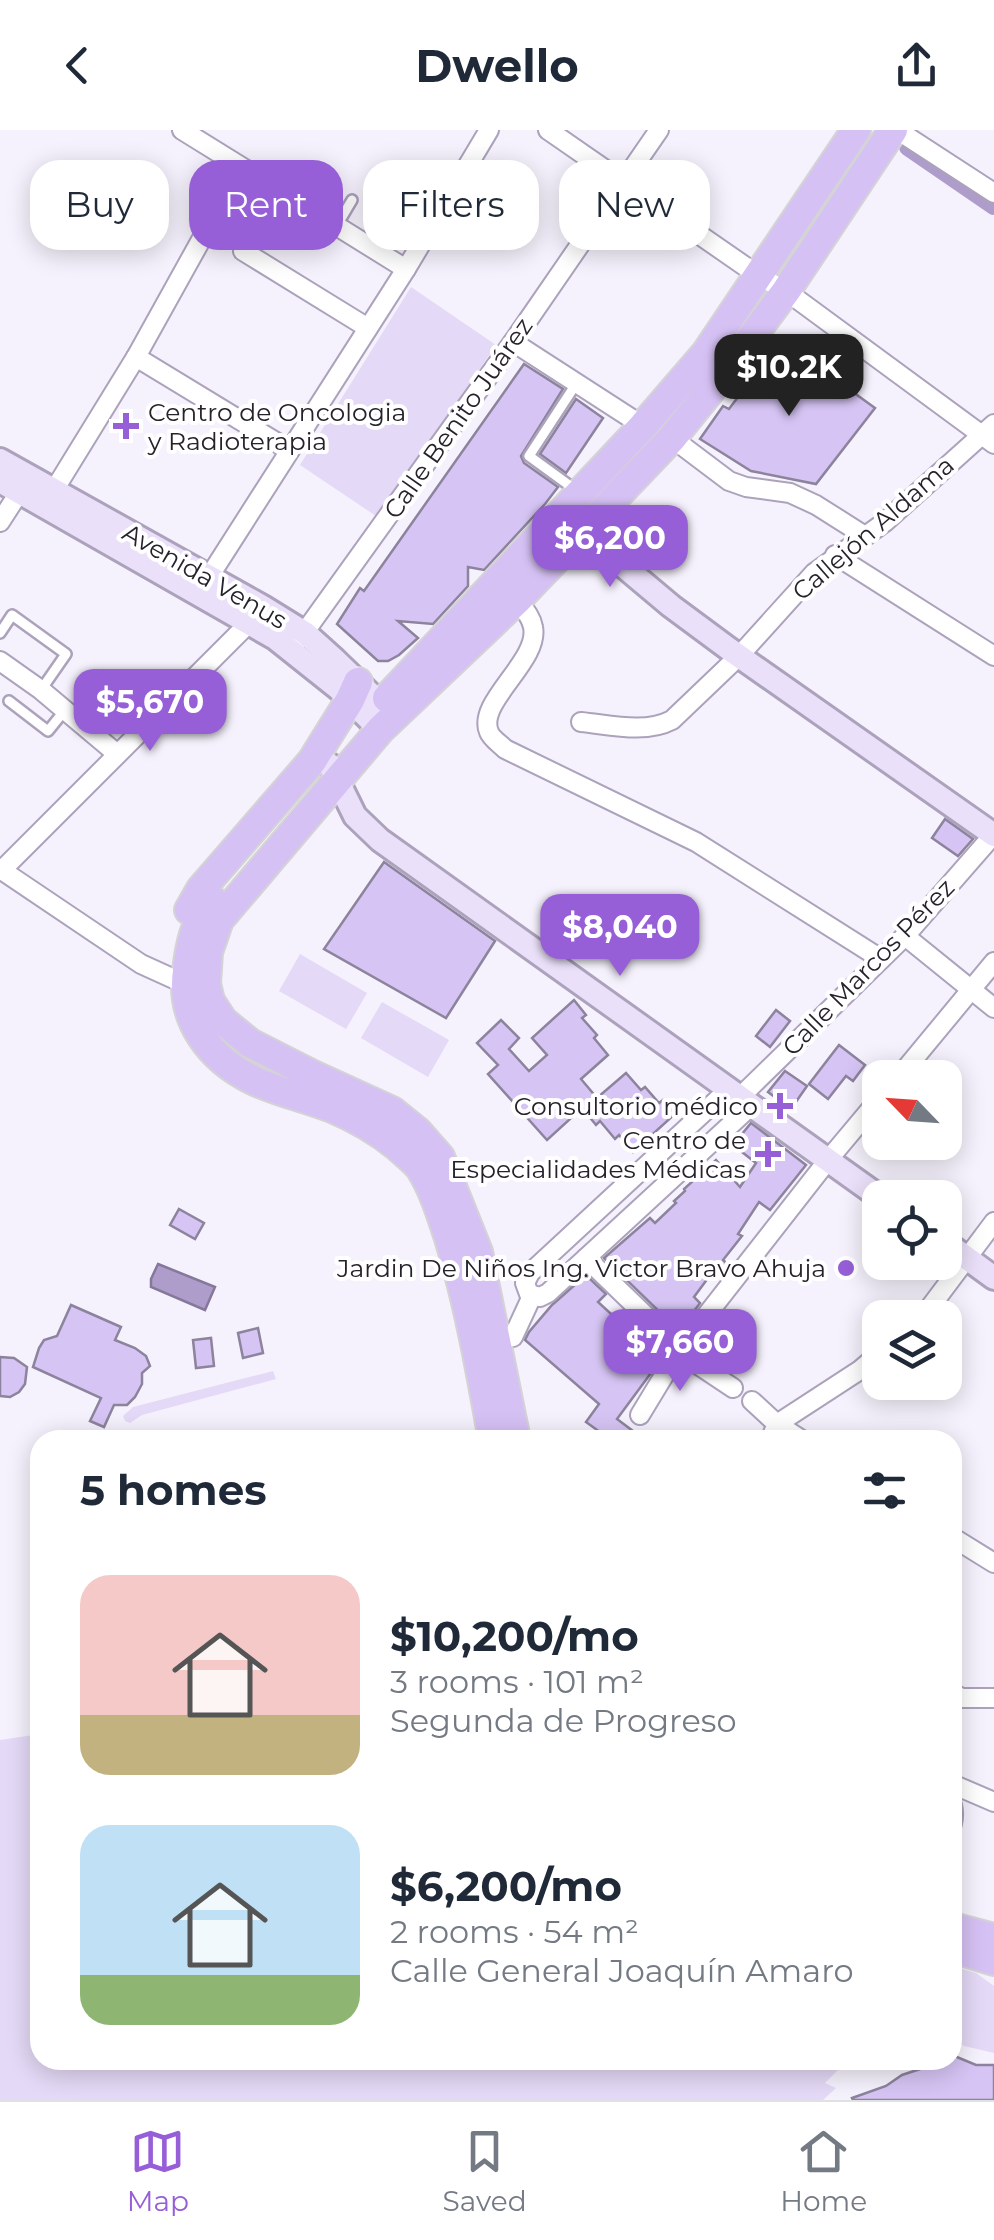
<!DOCTYPE html>
<html lang="en">
<head>
<meta charset="utf-8">
<style>
  body { margin:0; font-family:Montserrat,sans-serif; background:#f6f6f7; color:#1f2937; height:100vh; display:flex; flex-direction:column; font-size:38px; white-space:nowrap }
  * { box-sizing:border-box; margin:0 }
  p { font-size:32px; color:#747a83 }
  .icon { flex:none; width:55px; height:55px; fill:none; stroke:currentColor; stroke-width:2; stroke-linecap:round; stroke-linejoin:round }
  .map { position:relative; flex:1; overflow:hidden }
  .sheet { position:absolute; left:30px; top:1300px; width:932px; height:640px; display:flex; flex-direction:column; background:#fff; border-radius:30px; box-shadow:0 5px 25px #0003 }
  .sheet>* { flex:none }
  .banner { position:absolute; left:30px; top:30px; width:935px; height:90px; display:flex; gap:20px }
  .needle { width:65px; rotate:295deg }
  .fabs { position:absolute; left:862px; top:930px; display:grid; gap:20px }
  .fabs a { display:grid; place-items:center; width:100px; height:100px; border-radius:20px; background:#fff; box-shadow:0 5px 25px #0003; font-size:50px }
  .price { position:absolute; translate:-50% -85px; padding:0 22px; border-radius:20px; background:#965fd7; color:#fff; font-size:32px; line-height:65px; filter:drop-shadow(0 2px 5px #0008) }
  .price::after { content:''; position:absolute; left:50%; top:60px; width:30px; height:22px; margin-left:-15px; background:inherit; clip-path:polygon(0 0,100% 0,50% 100%) }
  .price.active { background:#222; color:#fff }
  ul { padding:0; list-style:none }
  li { display:flex; align-items:center; gap:30px; height:250px; padding:0 50px }
  li span { display:grid; place-items:center; flex:none; width:280px; height:200px; border-radius:30px; color:#555 }
  li>.icon { margin-inline-start:auto }
  span .icon { width:120px; height:120px; fill:#fffc; stroke-width:1 }
  li b { font-size:42px }
  h2 { display:flex; justify-content:space-between; align-items:center; height:120px; padding:0 50px; font-size:42px }
  .pill { padding:0 35px; border-radius:30px; background:#fff; box-shadow:0 5px 25px #0003; font-size:35px; line-height:90px }
  .pill.active { background:#965fd7; color:#fff }
  header { display:flex; justify-content:space-between; align-items:center; height:130px; padding:0 50px; background:#fff; font-size:45px; font-weight:700 }
  .tab-bar { display:flex; justify-content:space-around; align-items:center; height:140px; border-top:2px solid #e0e1e3; background:#fff; font-size:28px; color:#747a83 }
  .tab-bar a { display:grid; justify-items:center; gap:5px }
  .tab-bar .active { color:#965fd7 }
  .map>svg:first-child { display:block }
</style>
</head>
<body>
<header><svg class="icon" aria-label="back" viewBox="0 0 24 24"><path d="M15 5l-7 7 7 7"/></svg>Dwello<svg class="icon" aria-label="share" viewBox="0 0 24 24"><path d="M12 15V3M7 8l5-5 5 5M5 13v7h14v-7"/></svg></header>
<div class="map">
<svg width="994" height="1970" viewBox="0 0 994 1970">
  <rect width="100%" height="100%" fill="#f6f2fd"/>
  <g fill="#e4d9f6">
    <path d="M411 157 496 215 379 388 300 335Z"/>
    <path d="M300 824 367 863 346 899 279 861Z"/>
    <path d="M382 872 449 910 428 947 361 908Z"/>
    <path d="M273 1241 276 1249 142 1285 130 1293 125 1291 123 1286 133 1277Z"/>
    <path d="M40 1604V1930H848L825 1953 836 1958 823 1970H0V1610Z"/>
    <path d="M952 1836 976 1843 994 1856V1923L964 1916 953 1909Z"/>
  </g>
  <path fill="#ae9dcb" stroke="#85789b" stroke-width="2.5" d="M158 1134 215 1157 205 1180 151 1157V1149Z"/>
  <g fill="none" stroke-linecap="round" stroke-linejoin="round">
    <path stroke="#ae9dcb" stroke-width="18" d="M908 17 994 76"/>
  </g>
  <g fill="#d6c4f4" stroke="#8c839c" stroke-width="2.5">
    <path d="M781 210 875 278 816 354 751 341 700 309 723 276 729 279Z"/>
    <path d="M524 234 563 259 521 326 524 333 558 357 545 374 484 440 468 437V456L433 494 398 491 418 508 399 525 388 531H378L337 494 360 458 364 461Z"/>
    <path d="M576 269 603 288 566 343 540 324Z"/>
    <path d="M945 689 973 709 958 726 932 708Z"/>
    <path d="M384 732 495 811 446 888 324 819Z"/>
    <path d="M574 870 586 885 582 888 597 905 594 908 608 925 581 949 597 968 626 943 641 960 645 957 659 973 663 970 675 984 633 1022 619 1005 615 1009 600 991 596 995 582 978 547 1010 488 944 498 935 477 913 501 890 519 908 509 919 529 941 547 925 532 908Z"/>
    <path d="M776 880 790 891 770 917 756 906Z"/>
    <path d="M839 915 865 935 853 951 846 946 828 969 809 954Z"/>
    <path d="M785 941 807 956 791 979 768 962Z"/>
    <path d="M751 993 806 1035 770 1080 759 1072 738 1104 742 1106 723 1130 730 1136 721 1146 714 1140 694 1167 700 1173 691 1185 682 1183 671 1193 604 1128 650 1088 655 1093 676 1073 674 1071 685 1061 684 1059 716 1030 740 1057 756 1033 733 1015Z"/>
    <path d="M179 1079 204 1093 195 1109 170 1095Z"/>
    <path d="M586 1145 606 1164 598 1172 623 1195 630 1188 653 1210 636 1232 651 1243 617 1289 645 1310H611L586 1292 599 1274 525 1210 529 1202 552 1175Z"/>
    <path d="M71 1175 121 1197 115 1210 135 1218 146 1226 150 1236 142 1243V1254L135 1267 127 1275H114L104 1297 90 1291 101 1268 33 1237 39 1218 44 1210 57 1206Z"/>
    <path d="M258 1198 263 1223 243 1228 238 1203Z"/>
    <path d="M211 1208 214 1236 196 1238 193 1210Z"/>
    <path d="M0 1227 14 1228 27 1237 25 1254 19 1262 10 1267 0 1266Z"/>
    <path d="M952 1925 976 1935H994V1970H853L852 1968 886 1956 902 1945 920 1939 933 1930H952Z"/>
  </g>
  <g fill="none" stroke-linecap="round" stroke-linejoin="round">
    <defs>
      <g id="lane">
        <path d="M216 81 252 103"/>
        <path d="M336 97 352 70"/>
        <path d="M576 254 529 326 577 361"/>
        <path d="M0 503 12 485 66 524 41 560"/>
        <path d="M9 571 48 601 65 580"/>
        <path d="M543 1310 555 1307 572 1310"/>
        <path d="M952 1664C959 1678 959 1691 952 1705"/>
      </g>
      <g id="street">
        <path d="M182 0 406 139"/>
        <path d="M548 0 746 137"/>
        <path d="M897 0 994 63"/>
        <path d="M253 104 243 121 368 198"/>
        <path d="M759 146 786 161 994 314"/>
        <path d="M513 212 643 296"/>
        <path d="M136 227 289 320"/>
        <path d="M672 308 729 351 746 357 790 363 816 375 865 406"/>
        <path d="M48 370 136 227 241 38"/>
        <path d="M0 392 24 355"/>
        <path d="M835 425 994 526"/>
        <path d="M209 447 406 139 489 0"/>
        <path d="M517 470C524 479 531 486 533 497 540 531 476 572 489 602 491 608 500 614 505 619L696 712 881 829"/>
        <path d="M299 510 513 212 659 0"/>
        <path d="M0 531 41 560 116 623"/>
        <path d="M581 592C611 595 645 604 672 590L739 526 814 443 885 392 994 294"/>
        <path d="M0 739 141 834 185 854"/>
        <path d="M2 740 256 486"/>
        <path d="M905 806 994 878"/>
        <path d="M898 948 994 832"/>
        <path d="M729 959 530 1143 525 1153 529 1164 540 1167 548 1163 752 975"/>
        <path d="M740 967 905 806 994 704"/>
        <path d="M586 1128 680 1219"/>
        <path d="M922 1188 994 1092"/>
        <path d="M513 1207 532 1166"/>
        <path d="M694 1232 733 1258"/>
        <path d="M752 1271 777 1294 802 1310"/>
        <path d="M640 1285 680 1219 828 1030 880 968"/>
        <path d="M770 1310 777 1294 860 1240 880 1223"/>
        <path d="M952 1407 994 1433"/>
        <path d="M952 1563 962 1568H994"/>
        <path d="M952 1654 994 1672"/>
      </g>
      <g id="secondary">
        <path d="M0 330 263 477 305 503 335 530 393 586"/>
        <path d="M0 351 275 508 339 559 380 600"/>
        <path d="M571 392 671 476 729 519 994 705"/>
        <path d="M330 635 355 686 380 710 881 1068"/>
        <path d="M945 1112 994 1148"/>
      </g>
      <g id="primary">
        <path d="M387 568 643 296 706 223 856 0"/>
        <path d="M212 770C195 791 190 815 187 841 180 890 210 929 253 950 278 962 307 968 332 978 356 988 378 1001 398 1017 405 1024 414 1030 420 1038 434 1060 441 1084 449 1108 469 1174 481 1242 493 1310"/>
        <path d="M189 780 201 759 312 631 350 570 358 552"/>
        <path d="M516 1310 478 1122 440 1027 418 1002 392 981 311 944 250 913 223 891 210 871 206 854 208 822 219 790 380 600 517 470 672 308 731 235 786 161 893 0"/>
        <path d="M952 1797 994 1808"/>
        <path d="M952 1818 994 1831"/>
      </g>
    </defs>
    <use href="#lane" stroke="#aca2bc" stroke-width="14"/>
    <use href="#street" stroke="#aca2bc" stroke-width="22"/>
    <use href="#secondary" stroke="#aca2bc" stroke-width="28"/>
    <use href="#primary" stroke="#d4d3d5" stroke-width="32"/>
    <use href="#lane" stroke="#fff" stroke-width="9"/>
    <use href="#street" stroke="#fff" stroke-width="18"/>
    <use href="#secondary" stroke="#eae0f9" stroke-width="22"/>
    <use href="#primary" stroke="#d6c1f4" stroke-width="28"/>
  </g>
  <g fill="#965fd7" stroke="#fff" stroke-width="4">
    <path d="M121 281h10v10h10v10h-10v10h-10v-10h-10v-10h10z"/>
    <path d="M775 961h10v10h10v10h-10v10h-10v-10h-10v-10h10z"/>
    <path d="M763 1009h10v10h10v10h-10v10h-10v-10h-10v-10h10z"/>
    <circle cx="846" cy="1138" r="10"/>
  </g>
  <g text-anchor="middle" dominant-baseline="central" stroke-width="8" stroke-linejoin="round" paint-order="stroke">
    <g font-size="25" fill="#26222c" stroke="#fff" text-anchor="end">
      <text x="148" y="282" text-anchor="start">Centro de Oncologia<tspan x="148" dy="29">y Radioterapia</tspan></text>
      <text x="758" y="976">Consultorio médico</text>
      <text x="746" y="1010">Centro de<tspan x="746" dy="29">Especialidades Médicas</tspan></text>
      <text x="826" y="1138">Jardin De Niños Ing. Victor Bravo Ahuja</text>
    </g>
    <g font-size="25" fill="#26222c" stroke="#fff">
      <text transform="translate(458 288) rotate(-55)">Calle Benito Juárez</text>
      <text transform="translate(873 398) rotate(-41)">Callejón Aldama</text>
      <text transform="translate(205 446) rotate(30)">Avenida Venus</text>
      <text transform="translate(868 837) rotate(-46)">Calle Marcos Pérez</text>
    </g>
  </g>
</svg>
<div class="fabs">
<a><svg class="needle" viewBox="-14 -14 28 28"><path d="M0-13l5 13h-10z" fill="#e53935"/><path d="M0 13l5-13h-10z" fill="#747a83"/></svg></a>
<a><svg class="icon" aria-label="locate" viewBox="0 0 24 24"><circle cx="12" cy="12" r="6"/><path d="M12 2v4M12 18v4M2 12h4M18 12h4"/></svg></a>
<a><svg class="icon" aria-label="layers" viewBox="0 0 24 24"><path d="M12 4l9 5-9 5-9-5zM3 14l9 5 9-5"/></svg></a>
</div>
<b class="price active" style="left:789px;top:289px">$10.2K</b>
<b class="price" style="left:610px;top:460px">$6,200</b>
<b class="price" style="left:150px;top:624px">$5,670</b>
<b class="price" style="left:620px;top:849px">$8,040</b>
<b class="price" style="left:680px;top:1264px">$7,660</b>
<div class="banner">
<a class="pill">Buy</a>
<a class="pill active">Rent</a>
<a class="pill">Filters</a>
<a class="pill">New</a>
</div>
<section class="sheet">
<h2>5 homes<svg class="icon" aria-label="filters" viewBox="0 0 24 24"><path d="M4 7h16M4 17h16"/><circle cx="9" cy="7" r="2"/><circle cx="15" cy="17" r="2"/></svg></h2>
<ul>
<li><span style="background:linear-gradient(#f6c9c9 70%,#c2b280 0)"><svg class="icon" aria-label="home" viewBox="0 0 24 24"><path d="M3 11l9-7 9 7M6 9v11h12V9"/></svg></span><div><b>$10,200/mo</b><p>3 rooms · 101 m²</p><p>Segunda de Progreso</p></div></li>
<li><span style="background:linear-gradient(#bfe0f5 75%,#8fb573 0)"><svg class="icon" aria-label="home" viewBox="0 0 24 24"><path d="M3 11l9-7 9 7M6 9v11h12V9"/></svg></span><div><b>$6,200/mo</b><p>2 rooms · 54 m²</p><p>Calle General Joaquín Amaro</p></div></li>
</ul>
</section>
</div>
<nav class="tab-bar">
<a class="active"><svg class="icon" aria-label="map" viewBox="0 0 24 24"><path d="M3 6l6-2 6 2 6-2v14l-6 2-6-2-6 2zM9 4v14M15 6v14"/></svg>Map</a>
<a><svg class="icon" aria-label="saved" viewBox="0 0 24 24"><path d="M7 4h10v16l-5-4-5 4z"/></svg>Saved</a>
<a><svg class="icon" aria-label="home" viewBox="0 0 24 24"><path d="M3 11l9-7 9 7M6 9v11h12V9"/></svg>Home</a>
</nav>
</body>
</html>
